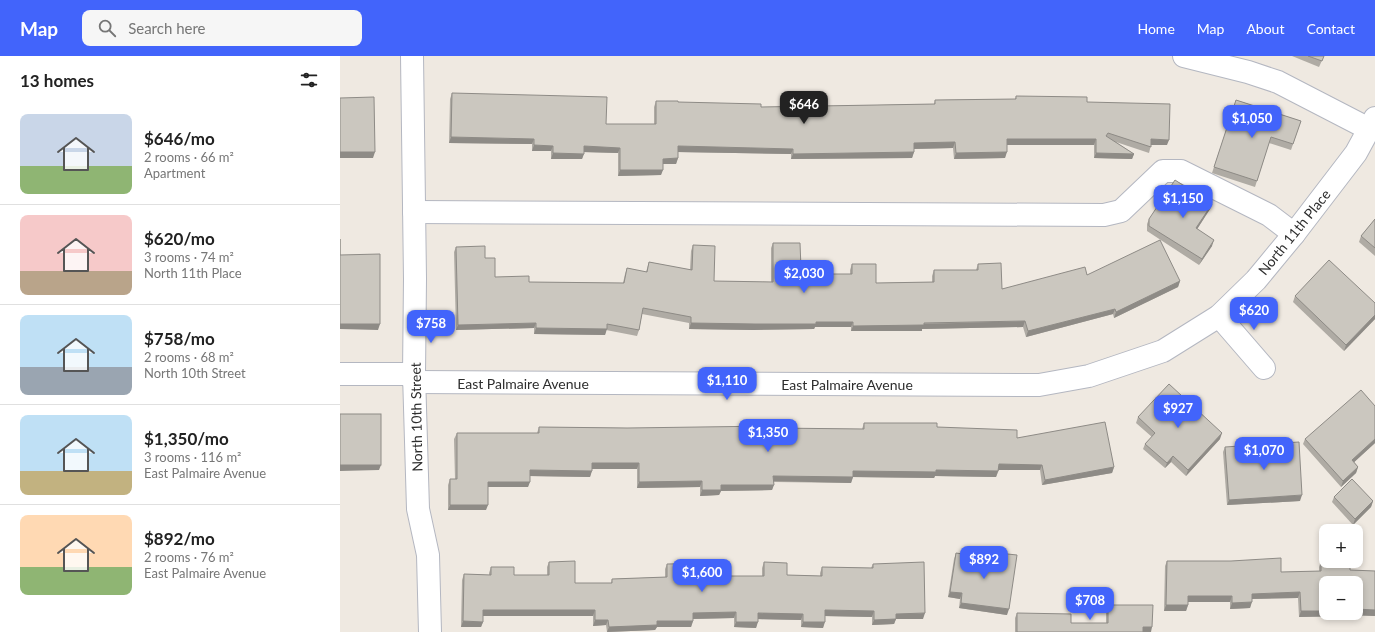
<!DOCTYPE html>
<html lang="en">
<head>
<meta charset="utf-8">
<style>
  body { margin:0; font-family:Lato,sans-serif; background:#f6f6f6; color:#222; height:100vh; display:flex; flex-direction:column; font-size:15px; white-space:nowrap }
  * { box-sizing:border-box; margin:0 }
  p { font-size:13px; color:#767676 }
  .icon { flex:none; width:22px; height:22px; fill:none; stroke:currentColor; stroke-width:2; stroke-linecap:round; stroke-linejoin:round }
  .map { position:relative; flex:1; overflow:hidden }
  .sheet { display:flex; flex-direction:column; background:#fff; width:340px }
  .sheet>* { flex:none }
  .fabs { position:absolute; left:979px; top:468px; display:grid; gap:8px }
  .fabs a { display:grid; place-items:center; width:44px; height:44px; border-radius:8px; background:#fff; box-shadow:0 2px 6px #0003; font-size:20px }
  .price { position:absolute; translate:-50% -34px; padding:0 9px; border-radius:8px; background:#4264fb; color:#fff; font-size:13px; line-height:26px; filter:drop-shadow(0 1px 2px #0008) }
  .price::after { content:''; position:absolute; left:50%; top:24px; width:12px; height:9px; margin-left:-6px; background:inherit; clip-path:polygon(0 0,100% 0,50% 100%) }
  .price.active { background:#222; color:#fff }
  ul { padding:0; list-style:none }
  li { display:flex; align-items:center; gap:12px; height:100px; padding:0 20px }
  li+li { border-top:1px solid #e0e0e0 }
  li span { display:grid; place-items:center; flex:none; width:112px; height:80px; border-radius:8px; color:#555 }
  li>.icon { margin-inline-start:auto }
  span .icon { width:48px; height:48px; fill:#fffc; stroke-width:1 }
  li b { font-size:17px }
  h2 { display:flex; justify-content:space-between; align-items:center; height:48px; padding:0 20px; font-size:17px }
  header { display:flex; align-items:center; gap:24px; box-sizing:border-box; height:56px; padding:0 20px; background:#4264fb; color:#fff }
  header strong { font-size:19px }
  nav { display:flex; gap:22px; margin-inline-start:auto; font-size:14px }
  .search { width:280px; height:36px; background:#f6f6f6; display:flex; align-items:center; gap:10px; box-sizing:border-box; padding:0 14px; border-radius:8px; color:#767676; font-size:15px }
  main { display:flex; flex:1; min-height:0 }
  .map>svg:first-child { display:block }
</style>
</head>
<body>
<header>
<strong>Map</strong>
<div class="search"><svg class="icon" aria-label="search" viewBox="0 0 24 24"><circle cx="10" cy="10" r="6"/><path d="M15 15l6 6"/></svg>Search here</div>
<nav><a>Home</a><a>Map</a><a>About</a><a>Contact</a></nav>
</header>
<main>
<section class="sheet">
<h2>13 homes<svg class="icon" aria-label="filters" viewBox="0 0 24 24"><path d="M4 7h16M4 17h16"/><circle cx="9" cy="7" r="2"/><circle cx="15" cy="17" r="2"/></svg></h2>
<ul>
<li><span style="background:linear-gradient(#c9d6e8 65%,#8fb573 0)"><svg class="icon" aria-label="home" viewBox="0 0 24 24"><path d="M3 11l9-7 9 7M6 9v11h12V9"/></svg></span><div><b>$646/mo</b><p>2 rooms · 66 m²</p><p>Apartment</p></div></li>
<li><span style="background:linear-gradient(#f6c9c9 70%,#b9a48a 0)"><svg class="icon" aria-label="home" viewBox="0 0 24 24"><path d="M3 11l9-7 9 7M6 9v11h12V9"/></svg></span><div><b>$620/mo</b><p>3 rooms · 74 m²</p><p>North 11th Place</p></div></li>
<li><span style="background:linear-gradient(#bfe0f5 65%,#9aa5b1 0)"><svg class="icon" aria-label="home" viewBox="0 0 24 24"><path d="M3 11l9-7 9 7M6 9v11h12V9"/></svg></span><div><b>$758/mo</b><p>2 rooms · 68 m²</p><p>North 10th Street</p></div></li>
<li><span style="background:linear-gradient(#bfe0f5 70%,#c2b280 0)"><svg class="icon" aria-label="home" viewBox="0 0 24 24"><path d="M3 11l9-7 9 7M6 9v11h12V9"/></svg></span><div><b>$1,350/mo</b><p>3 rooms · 116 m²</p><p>East Palmaire Avenue</p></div></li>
<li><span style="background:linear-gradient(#ffd9b3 65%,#8fb573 0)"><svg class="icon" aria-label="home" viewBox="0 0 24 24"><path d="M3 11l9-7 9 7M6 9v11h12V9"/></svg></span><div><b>$892/mo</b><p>2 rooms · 76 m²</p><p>East Palmaire Avenue</p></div></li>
</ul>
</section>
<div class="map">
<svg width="1035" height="576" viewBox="0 0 1035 576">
  <rect width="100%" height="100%" fill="#efe9e1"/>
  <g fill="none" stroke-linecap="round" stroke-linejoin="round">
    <defs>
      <g id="minor">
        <path d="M72 0 75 223 74 318 78 453 88 499 90 576"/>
        <path d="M844 0 908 16 938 26 1029 73"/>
        <path d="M74 156 764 159 781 155 823 115H841L929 159 954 178"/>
        <path d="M879 260 924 312"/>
        <path d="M0 318H74"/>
        <path d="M74 326 699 329 749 320 823 295 879 260 916 224 954 178 1016 97 1035 62"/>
      </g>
    </defs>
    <use href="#minor" stroke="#b4b7c1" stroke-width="24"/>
    <use href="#minor" stroke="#fff" stroke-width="22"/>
  </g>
  <g fill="#afaba4">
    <path d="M952 0H984L979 11Z"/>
    <path d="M112 37 266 68H314V51L316 45 421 51 594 48 595 44 675 43 676 40 747 46 827 89H811L809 97 776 86 794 98 792 103 754 102V89H667L665 102 614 103 613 92 574 93V96L572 102 451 103V98L338 96V102L336 108H323L321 119 278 120V97L244 96 242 103H211V95H192V88L109 87 110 43Z"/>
    <path d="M896 44 961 65 951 94 929 87 915 131 872 117Z"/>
    <path d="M870 153 857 173 872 190 859 209 807 175V168L809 163Z"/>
    <path d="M1035 163V200L1019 186 1021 180Z"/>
    <path d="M433 187 461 212 479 218H510V214L512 208 536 227 592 226V220L594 214H636L638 208 662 233 747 219 840 225 838 231 774 262 773 258 686 281 683 271 582 273V275H511V271H475L474 273 413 274 349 273V267L302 258 299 274 297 280 266 274 265 279 194 278V272L116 274 114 196 116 191 145 202 155 221 189 226 283 227 285 218 287 212 306 216 309 206 350 214 351 195 353 189 374 225 431 226V192Z"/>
    <path d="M955 240 1035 247V263L1004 295 953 246Z"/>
    <path d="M1035 350V387L1014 406 1018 411 1016 417 1001 431 963 388 965 383Z"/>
    <path d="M798 361 880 383 846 420 831 406 825 412 803 393 805 388 812 381 796 367Z"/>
    <path d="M524 367 597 371 677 382 774 411 772 417 702 429 700 414H659L656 421 595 420 594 422 513 421 511 427 434 426 432 434 381 435 379 439 360 440V431L297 432V413H252L250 421 190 420 188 431H148L146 454H108V429L110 423H115L114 383 117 377H197L199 371 287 372H433L522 373Z"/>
    <path d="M885 391 960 445 887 449 883 396Z"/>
    <path d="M994 441 1033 445 1031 451 1013 469 992 446Z"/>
    <path d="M616 497 655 503 658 497 667 559 619 552 620 543 608 541 614 503Z"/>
    <path d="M827 505 941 516 979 515V511L981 505 1010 514 1035 515V560L1010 559 1009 560 959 561 958 542 912 543 910 552 890 553V546H848V549L846 555H824L825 510Z"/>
    <path d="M209 506 235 527H271L272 523 325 521V513L327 508 381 520H422V512L424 506 447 519 480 520V517L482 511 531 512 533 508 583 563H556L554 568 532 569V561L485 560 483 572 461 571V564L418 563 416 572 394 571V562L353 563V565L351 571H317L315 574 267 576 266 569 253 570V560H143V566L141 571H121L122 524 124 518 149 519V517L151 511 174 519H207V511Z"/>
    <path d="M768 549 811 576H675V562L677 557 731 567H766V554Z"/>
  </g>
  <g fill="#8e8b86">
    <path d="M111 81 194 83 192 88 109 87Z"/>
    <path d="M667 83H756L754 89H665Z"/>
    <path d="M811 83 829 84 827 89H809Z"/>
    <path d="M615 86 613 92 572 93 574 87Z"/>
    <path d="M194 89 213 90 211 95H192Z"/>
    <path d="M244 90 280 92 278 97 242 96Z"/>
    <path d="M338 90 453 93 451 98 336 96Z"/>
    <path d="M0 96H35L33 102H0Z"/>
    <path d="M574 96 572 102 451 103 453 98Z"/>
    <path d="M667 96 665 102 614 103 616 97Z"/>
    <path d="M213 97 244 98 242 103H211Z"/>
    <path d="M756 97 794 98 792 103 754 102Z"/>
    <path d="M338 102 336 108H321L323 103Z"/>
    <path d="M280 114H323L321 119 278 120Z"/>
    <path d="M872 148 870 153 854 178 856 172Z"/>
    <path d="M874 184 872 190 859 209 862 203Z"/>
    <path d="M840 225 838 231 774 262 776 256Z"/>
    <path d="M775 253 773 258 686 281 688 275Z"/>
    <path d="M1035 259V263L1004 295 1006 289Z"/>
    <path d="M685 265 683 271 582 273V275H511L513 270Z"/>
    <path d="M476 266H513L511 271H475L474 273 413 274 349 273 351 267Z"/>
    <path d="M196 267 194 272 116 274 118 269Z"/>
    <path d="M0 268H40L38 274 0 273Z"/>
    <path d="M196 272 267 273 265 279 194 278Z"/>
    <path d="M882 377 880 383 846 420 848 414Z"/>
    <path d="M1035 383V387L1010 410 1012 404Z"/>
    <path d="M833 400 831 406 825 412 827 407Z"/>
    <path d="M252 407H299L297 413H250Z"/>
    <path d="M659 408 702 409 700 414H657Z"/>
    <path d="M0 409H41L39 414 0 415Z"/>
    <path d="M774 411 772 417 702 429 705 424Z"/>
    <path d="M1018 411 1016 417 1001 431 1003 425Z"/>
    <path d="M190 414 252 415 250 421 188 420Z"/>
    <path d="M596 414 658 415 656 421 595 420 594 422 511 421 513 415Z"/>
    <path d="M433 420 513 421 511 427 431 425Z"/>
    <path d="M362 425 360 431 297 432 299 426Z"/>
    <path d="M148 426H190L188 431H146Z"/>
    <path d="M381 429H434L432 434 381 435 379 439 360 440 362 434Z"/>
    <path d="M962 439 960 445 887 449 889 444Z"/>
    <path d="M1033 445 1031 451 1013 469 1015 463Z"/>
    <path d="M110 449H148L146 454H108Z"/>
    <path d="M610 536 622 537 620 543 608 541Z"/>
    <path d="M960 536 958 542 910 543 912 538Z"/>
    <path d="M848 540H892L890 546H846Z"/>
    <path d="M912 546 910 552 890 553 892 547Z"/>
    <path d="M621 547 669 553 667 559 619 552Z"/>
    <path d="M826 549H848L846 555H824Z"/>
    <path d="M1016 553 1035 554V560L1010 559 1009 560 959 561 961 555H986V557H1016Z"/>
    <path d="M143 554H255L253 560H141Z"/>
    <path d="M485 554 534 555 532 561 483 560Z"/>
    <path d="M396 556 394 562 351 563 353 557Z"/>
    <path d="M418 557 463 558 461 564 416 563Z"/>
    <path d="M585 557 583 563H556L554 568 532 569 534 564 556 558Z"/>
    <path d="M255 564H268L266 569 253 570Z"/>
    <path d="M123 565 143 566 141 571H121Z"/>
    <path d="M317 565H353L351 571H317L315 574 267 576 269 571Z"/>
    <path d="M396 566H418L416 572 394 571Z"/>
    <path d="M463 566H485L483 572 461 571Z"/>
    <path d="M803 571H812L811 576H801Z"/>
  </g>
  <g fill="#cbc7bf" stroke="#8e8b86">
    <path d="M968 0H984L982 5Z"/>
    <path d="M112 37 267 41 266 68H316V45H338V46L421 48V51L595 48V44L676 43V40L747 41V46L830 48 829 84 811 83V91L768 77 766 80 794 98 756 97V83H667V96L616 97 615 86 574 87V96L453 98V93L338 90V102L323 103V114H280V92L244 90V98L213 97V90L194 89V83L111 81Z"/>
    <path d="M34 41 35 96H0V42Z"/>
    <path d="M896 44 961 65 953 88 931 81 917 125 874 111Z"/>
    <path d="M835 124 872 148 856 172 874 184 862 203 809 170V163Z"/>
    <path d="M1035 163V192L1021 180Z"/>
    <path d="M0 183V199L40 198V268H0Z"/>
    <path d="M820 184 840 225 776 256 775 253 688 275 685 265 584 267V269L513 270V266H476V268H415L351 267V261L303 252 299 274 267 268V273L196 272V267L118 269 116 191 145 190V202H155V221L189 220V226L284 227 287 212 307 216 309 206 352 214 353 189 375 190 374 225 433 226V187H460L461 212 479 211V218H512V208H536V227L594 226V214H638V208L661 207 662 233 745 211 747 219Z"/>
    <path d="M989 204 1035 247V259L1006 289 955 240Z"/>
    <path d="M829 328 882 377 848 414 833 400 827 407 805 388 815 377 798 361Z"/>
    <path d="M1021 334 1035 350V383L1012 404 1018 411 1003 425 965 383Z"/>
    <rect x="0" y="358" width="41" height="51"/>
    <path d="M765 366 774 411 705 424 702 409 659 408 658 415 596 414V416L513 415V421L433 420 434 429H381V434H362V425L299 426V407H252V415L190 414V426H148V449H110V423H117V377H199V371L287 372 433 370V372L524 373V367H597V371L677 374V382Z"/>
    <path d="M959 386 962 439 889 444 885 391Z"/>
    <path d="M1012 423 1033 445 1015 463 994 441Z"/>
    <path d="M616 497 656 503 658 497 677 499 669 553 621 547 622 537 610 536Z"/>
    <path d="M941 502V516L981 515V505H1010V514L1035 515V554L1016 553V527H986V555H961L960 536 912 538V546L892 547V540H848V549H826L827 505H891Z"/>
    <path d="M235 505V527H272V523L327 521V508L381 507V520H424V506L447 507V519L482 520V511L533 512V508L584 506 585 557 556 558V563L534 564V555L485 554V566H463V558L418 557V566H396V556L353 557V565H317V569L269 571 268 564H255V554H143V566L123 565 124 518 151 519V511H174V519H209V506Z"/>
    <path d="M768 549H813L812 571H803V576H677V557L731 558V567H768Z"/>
  </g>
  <g text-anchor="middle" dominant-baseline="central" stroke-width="4" stroke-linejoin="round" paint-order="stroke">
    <g font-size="14" fill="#2e2e2e" stroke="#fff">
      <text transform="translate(954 176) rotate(-51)">North 11th Place</text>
      <text x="183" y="327">East Palmaire Avenue</text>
      <text x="507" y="328">East Palmaire Avenue</text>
      <text transform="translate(76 361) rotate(-91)">North 10th Street</text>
    </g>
  </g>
</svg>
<div class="fabs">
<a>+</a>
<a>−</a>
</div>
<b class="price active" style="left:464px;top:69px">$646</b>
<b class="price" style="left:912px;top:83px">$1,050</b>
<b class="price" style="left:843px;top:163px">$1,150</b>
<b class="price" style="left:464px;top:238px">$2,030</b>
<b class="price" style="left:914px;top:275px">$620</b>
<b class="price" style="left:91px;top:288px">$758</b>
<b class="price" style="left:387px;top:345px">$1,110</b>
<b class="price" style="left:838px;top:373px">$927</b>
<b class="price" style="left:428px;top:397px">$1,350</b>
<b class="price" style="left:924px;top:415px">$1,070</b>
<b class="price" style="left:644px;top:524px">$892</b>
<b class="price" style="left:362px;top:537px">$1,600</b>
<b class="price" style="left:750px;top:565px">$708</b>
</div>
</main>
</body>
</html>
